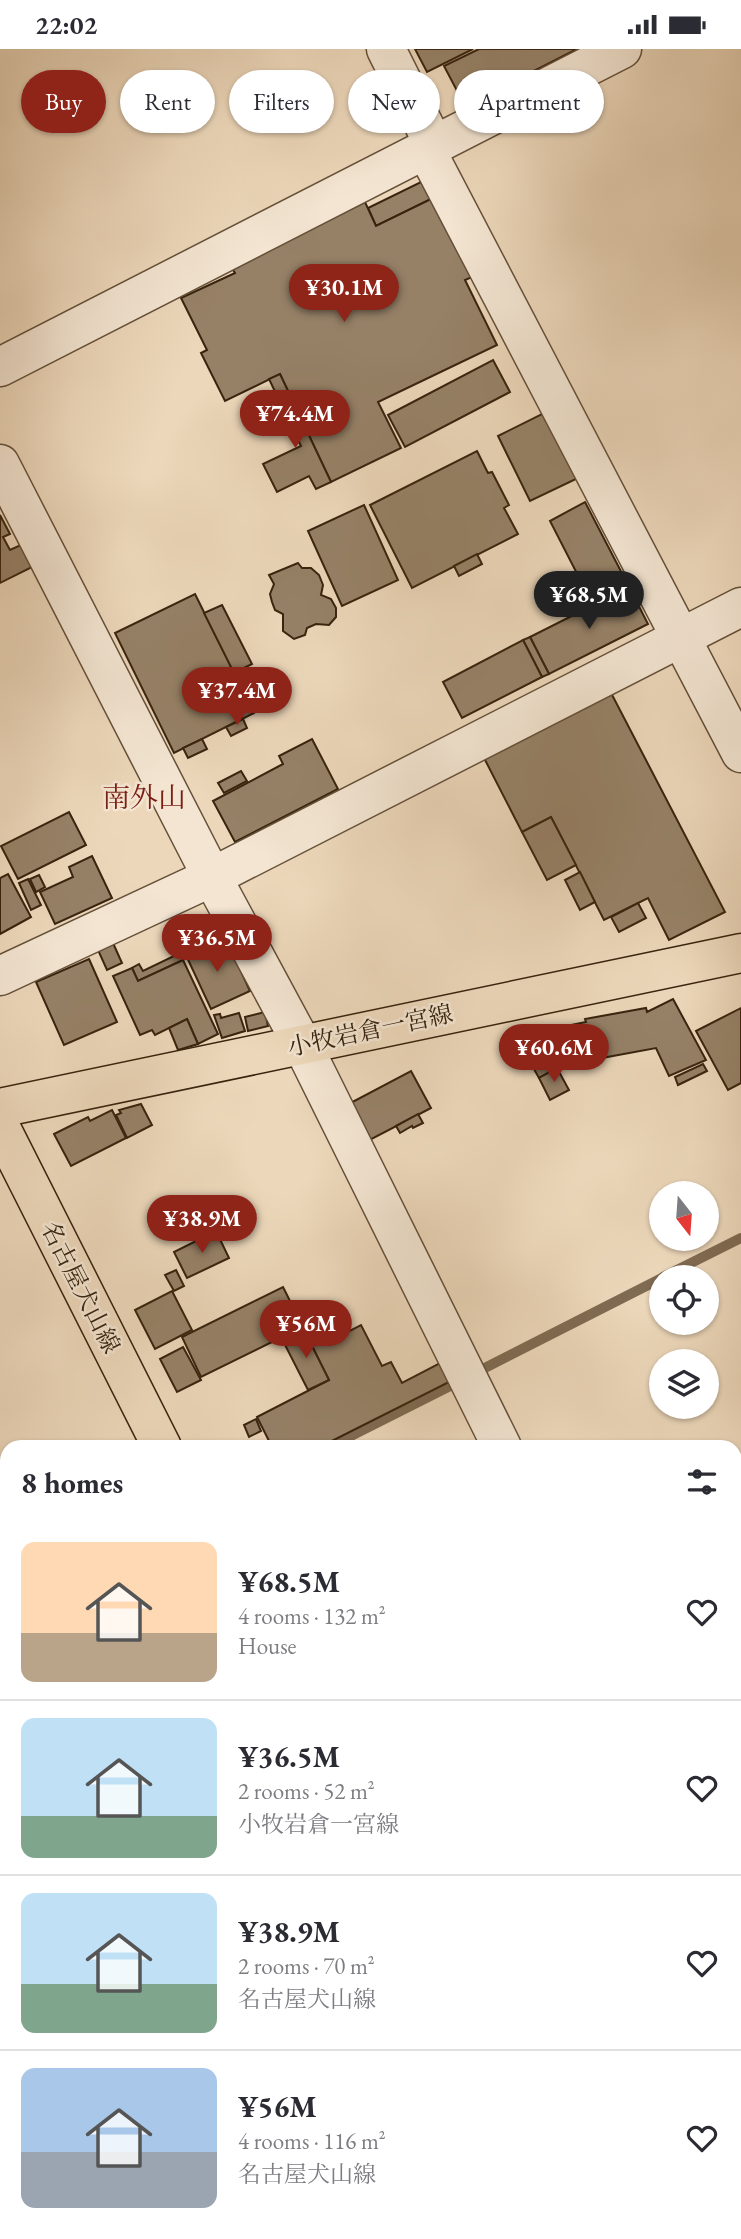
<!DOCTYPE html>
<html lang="en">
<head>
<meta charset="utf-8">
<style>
  body { margin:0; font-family:"EB Garamond","Noto Serif JP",serif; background:#f2f2f3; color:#2b2b33; height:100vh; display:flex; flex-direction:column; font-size:26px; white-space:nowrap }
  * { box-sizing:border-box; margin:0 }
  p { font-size:23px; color:#7c7c81 }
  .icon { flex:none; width:38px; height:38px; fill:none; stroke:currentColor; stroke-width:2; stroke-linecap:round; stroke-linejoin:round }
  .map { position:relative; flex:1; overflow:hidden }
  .drawer { position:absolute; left:0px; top:1391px; width:742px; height:800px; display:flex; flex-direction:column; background:#fff; border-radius:21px 21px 0 0; box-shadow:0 2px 5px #0004 }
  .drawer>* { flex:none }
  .top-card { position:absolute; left:21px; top:21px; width:700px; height:63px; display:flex; gap:14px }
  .needle { width:46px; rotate:163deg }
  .buttons { position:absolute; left:649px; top:1132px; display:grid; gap:14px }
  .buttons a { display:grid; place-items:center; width:70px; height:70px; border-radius:50%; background:#fff; box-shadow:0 2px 5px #0004; font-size:35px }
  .price { position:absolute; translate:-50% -60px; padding:0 16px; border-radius:24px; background:#8f2418; color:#fff; font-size:23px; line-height:46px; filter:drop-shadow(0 2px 4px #0008) }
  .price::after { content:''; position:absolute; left:50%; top:42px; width:21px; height:16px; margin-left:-10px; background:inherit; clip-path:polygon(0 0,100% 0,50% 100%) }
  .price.current { background:#222; color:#fff }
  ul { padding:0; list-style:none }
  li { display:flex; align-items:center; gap:21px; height:175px; padding:0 21px }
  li+li { border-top:2px solid #e1e1e2 }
  li span { display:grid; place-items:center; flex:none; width:196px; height:140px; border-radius:14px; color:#555 }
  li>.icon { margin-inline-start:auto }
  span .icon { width:84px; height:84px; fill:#fffc; stroke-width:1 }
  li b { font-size:30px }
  h2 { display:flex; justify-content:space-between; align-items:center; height:84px; padding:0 21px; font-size:30px }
  .pill { padding:0 24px; border-radius:32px; background:#fff; box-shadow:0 2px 5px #0004; font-size:24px; line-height:63px }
  .pill.current { background:#8f2418; color:#fff }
  .status { display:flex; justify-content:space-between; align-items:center; height:49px; padding:0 35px; background:#fff; direction:ltr }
  .status svg { height:19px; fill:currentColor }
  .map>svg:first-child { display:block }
</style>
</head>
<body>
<div class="status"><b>22:02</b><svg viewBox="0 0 49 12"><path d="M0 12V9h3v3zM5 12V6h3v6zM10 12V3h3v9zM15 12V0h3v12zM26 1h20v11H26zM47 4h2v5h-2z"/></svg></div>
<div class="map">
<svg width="741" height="2190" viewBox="0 0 741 2190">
  <rect width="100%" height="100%" fill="#ecd7ba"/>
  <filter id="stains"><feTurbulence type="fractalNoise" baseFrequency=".00286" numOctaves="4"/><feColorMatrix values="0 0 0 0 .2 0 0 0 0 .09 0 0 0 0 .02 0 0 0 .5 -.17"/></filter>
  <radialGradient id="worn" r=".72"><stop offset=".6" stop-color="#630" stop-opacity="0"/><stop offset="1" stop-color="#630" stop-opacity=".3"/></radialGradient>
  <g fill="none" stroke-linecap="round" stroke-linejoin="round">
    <g stroke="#7f6a52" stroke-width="10">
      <path d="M663 1228 741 1189"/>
      <path d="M473 1325 662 1229"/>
      <path d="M329 1398 460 1332"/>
      <path d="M735 1792 741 1789"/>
    </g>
  </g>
  <g fill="#968167" stroke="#38230e" stroke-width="2">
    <path d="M415 0H473L427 23Z"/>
    <path d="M479 0H577L465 57 444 17Z"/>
    <path d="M425 131 433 149 376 177 368 159Z"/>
    <path d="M433 149 472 228 465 231 497 296 378 353 401 399 331 433 280 325 225 352 201 304 207 301 181 249 235 224 231 218 365 153 376 177Z"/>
    <path d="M493 311 510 343 405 398 388 366Z"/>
    <path d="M280 325 331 433 316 440 309 427 277 443 263 415 301 397 269 330Z"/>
    <path d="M546 363 578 429 530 452 498 387Z"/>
    <path d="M477 402 488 424 492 423 509 456 504 459 518 485 412 539 370 456Z"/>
    <path d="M585 453 626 532 590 550 550 472Z"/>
    <path d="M364 456 398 531 342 557 308 482Z"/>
    <path d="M0 466 10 485 3 488 10 501 23 495 34 517 0 534Z"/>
    <path d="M477 505 482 515 459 527 454 517Z"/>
    <path d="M298 514 302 519H311L319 526 323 536 321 546 331 550 336 559V568L329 576 316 575 307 579 305 586 294 590 283 582V565L275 561 272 553 270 545 274 535 269 526Z"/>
    <path d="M629 538 648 575 549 625 530 588Z"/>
    <path d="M195 545 254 664 174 704 115 584Z"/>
    <path d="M222 556 252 615 234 624 204 564Z"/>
    <path d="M530 588 549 625 542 628 523 591Z"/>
    <path d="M523 591 542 628 462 669 443 633Z"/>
    <path d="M261 626 274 652 254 662 240 636Z"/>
    <path d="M609 640 725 863 669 891 648 849 604 871 551 768 522 783 482 705Z"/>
    <path d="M243 670 247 679 231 687 226 678Z"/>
    <path d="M202 690 207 700 188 709 183 699Z"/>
    <path d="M312 690 338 740 235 793 213 752 283 715 279 707Z"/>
    <path d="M241 722 247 732 224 744 218 734Z"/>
    <path d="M69 763 86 796 18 830 1 797Z"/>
    <path d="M551 768 576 816 547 831 522 783Z"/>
    <path d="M92 807 112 849 55 875 40 843 73 828 69 818Z"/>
    <path d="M580 823 595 853 580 861 565 831Z"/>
    <path d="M8 825 31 868 0 885V829Z"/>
    <path d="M39 826 45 838 36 843 30 830Z"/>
    <path d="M28 830 41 856 31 861 19 834Z"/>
    <path d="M638 854 646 869 619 883 611 868Z"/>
    <path d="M204 892 210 905 229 896 250 942 211 960 184 902Z"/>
    <path d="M113 894 122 914 107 921 98 901Z"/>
    <path d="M180 904 183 911 138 932 132 919 139 915 143 922Z"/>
    <path d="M89 910 117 973 64 996 36 933Z"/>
    <path d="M183 911 218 985 198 995 187 970 155 986 152 981 140 986 113 927 132 919 138 932Z"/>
    <path d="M673 950 706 1011 669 1027 656 999 591 1011 586 985 569 989 566 977 586 973 585 970 646 959 647 963Z"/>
    <path d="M741 959V1034L728 1041 696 982Z"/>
    <path d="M265 963 268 977 248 982 245 968Z"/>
    <path d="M239 964 245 982 222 989 214 966 220 965 221 969Z"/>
    <path d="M187 970 198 995 178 1001 169 979Z"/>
    <path d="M529 994 541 1017 548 1014 552 1022 539 1029 522 999Z"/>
    <path d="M703 1015 707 1022 678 1036 675 1028Z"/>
    <path d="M557 1019 569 1041 550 1051 539 1029Z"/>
    <path d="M411 1022 431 1059 362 1095 343 1058Z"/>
    <path d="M141 1055 152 1076 127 1089 116 1066 121 1064 119 1061Z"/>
    <path d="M112 1061 126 1089 71 1117 54 1085 88 1068 90 1072Z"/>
    <path d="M418 1065 423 1074 413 1079 412 1077 400 1084 396 1077Z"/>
    <path d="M216 1182 229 1209 187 1229 174 1203Z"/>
    <path d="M176 1221 184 1237 174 1242 165 1226Z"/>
    <path d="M283 1238 298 1268 268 1283 272 1293 201 1328 182 1288Z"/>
    <path d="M172 1242 192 1281 155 1300 135 1261Z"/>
    <path d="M324 1271 334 1290 361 1276 382 1317 391 1313 402 1334 442 1313 451 1332 320 1398H272L257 1368 329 1331 304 1281Z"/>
    <path d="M281 1276 286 1286 272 1293 268 1283Z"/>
    <path d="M304 1281 329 1331 308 1341 283 1292Z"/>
    <path d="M183 1298 201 1331 177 1343 160 1310Z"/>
    <path d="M256 1370 261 1382 249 1388 244 1376Z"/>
    <path d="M7 1592V1620L3 1621 4 1624 0 1626V1594Z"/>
    <path d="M741 1802V1825L735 1828V1805Z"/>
    <path d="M2 1882 7 1898V1908L0 1910V1883Z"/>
    <path d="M741 1979V2068L735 2057V1982Z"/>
    <path d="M0 1991 7 2011V2024L0 2026Z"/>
    <path d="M64 2184H96L98 2190H54L53 2187Z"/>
    <path d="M127 2184H170L172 2190H129Z"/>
    <path d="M649 2184H699L702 2190H652Z"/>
  </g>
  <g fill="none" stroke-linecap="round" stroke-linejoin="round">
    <defs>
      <g id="minor">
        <path d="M386 0 434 96"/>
        <path d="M426 101 741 704"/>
        <path d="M0 318 622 0"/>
        <path d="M0 415 212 828 302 995 502 1398"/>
        <path d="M0 927 212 828 741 558"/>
        <path d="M735 1503 741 1500"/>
        <path d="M0 1571 7 1569"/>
        <path d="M735 1853 741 1864"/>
        <path d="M0 1931 7 1928"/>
        <path d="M735 2111 741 2108"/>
        <path d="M0 2170 7 2168"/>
        <path d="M585 2190 596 2184"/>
      </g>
      <g id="major">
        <path d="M0 1059 741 904"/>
        <path d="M0 1077 162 1398"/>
        <path d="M558 2184 561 2190"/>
      </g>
    </defs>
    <use href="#minor" stroke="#655039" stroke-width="41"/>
    <use href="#major" stroke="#38230e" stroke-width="41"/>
    <use href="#minor" stroke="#f3e5d2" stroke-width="38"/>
    <use href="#major" stroke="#ecd7ba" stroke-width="38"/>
  </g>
  <g text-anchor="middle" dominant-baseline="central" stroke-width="5" stroke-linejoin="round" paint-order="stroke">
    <g font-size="24" fill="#38230e" stroke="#f3e5d2">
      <text transform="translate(370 981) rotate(-12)">小牧岩倉一宮線</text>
      <text transform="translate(81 1238) rotate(63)">名古屋犬山線</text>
    </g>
    <g font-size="28" fill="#7a1f14" stroke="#f3e5d2">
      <text x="144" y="748">南外山</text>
    </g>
  </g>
  <rect width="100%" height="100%" filter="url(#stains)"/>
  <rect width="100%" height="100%" fill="url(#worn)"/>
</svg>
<div class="buttons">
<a><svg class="needle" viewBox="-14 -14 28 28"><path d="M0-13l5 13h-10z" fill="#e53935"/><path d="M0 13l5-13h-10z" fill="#7c7c81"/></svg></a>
<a><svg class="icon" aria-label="locate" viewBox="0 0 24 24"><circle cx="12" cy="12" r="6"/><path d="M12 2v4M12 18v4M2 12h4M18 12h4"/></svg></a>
<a><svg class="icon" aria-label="layers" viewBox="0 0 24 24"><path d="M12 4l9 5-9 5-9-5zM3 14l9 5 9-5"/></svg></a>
</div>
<b class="price" style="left:344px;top:275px">¥30.1M</b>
<b class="price" style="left:295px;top:401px">¥74.4M</b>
<b class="price current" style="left:589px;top:582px">¥68.5M</b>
<b class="price" style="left:237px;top:678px">¥37.4M</b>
<b class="price" style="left:217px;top:925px">¥36.5M</b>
<b class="price" style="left:554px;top:1035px">¥60.6M</b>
<b class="price" style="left:202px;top:1206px">¥38.9M</b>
<b class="price" style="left:306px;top:1311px">¥56M</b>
<div class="top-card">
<a class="pill current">Buy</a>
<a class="pill">Rent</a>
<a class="pill">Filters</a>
<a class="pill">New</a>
<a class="pill">Apartment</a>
</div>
<section class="drawer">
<h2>8 homes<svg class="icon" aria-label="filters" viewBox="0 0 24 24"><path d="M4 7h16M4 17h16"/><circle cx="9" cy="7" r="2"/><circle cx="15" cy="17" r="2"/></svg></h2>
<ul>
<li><span style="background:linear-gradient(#ffd9b3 65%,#b9a48a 0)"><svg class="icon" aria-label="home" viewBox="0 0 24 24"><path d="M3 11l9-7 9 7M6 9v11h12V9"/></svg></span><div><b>¥68.5M</b><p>4 rooms · 132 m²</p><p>House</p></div><svg class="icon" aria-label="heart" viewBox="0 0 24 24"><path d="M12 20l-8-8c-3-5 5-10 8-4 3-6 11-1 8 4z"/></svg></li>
<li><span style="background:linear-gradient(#bfe0f5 70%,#7fa58c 0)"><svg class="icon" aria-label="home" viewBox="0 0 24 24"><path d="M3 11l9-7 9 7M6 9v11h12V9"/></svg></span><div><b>¥36.5M</b><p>2 rooms · 52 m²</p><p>小牧岩倉一宮線</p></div><svg class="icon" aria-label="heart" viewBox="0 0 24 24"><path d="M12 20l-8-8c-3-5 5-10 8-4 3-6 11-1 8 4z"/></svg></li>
<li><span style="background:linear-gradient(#bfe0f5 65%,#7fa58c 0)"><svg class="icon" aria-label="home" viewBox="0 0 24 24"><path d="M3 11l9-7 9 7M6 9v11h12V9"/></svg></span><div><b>¥38.9M</b><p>2 rooms · 70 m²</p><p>名古屋犬山線</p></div><svg class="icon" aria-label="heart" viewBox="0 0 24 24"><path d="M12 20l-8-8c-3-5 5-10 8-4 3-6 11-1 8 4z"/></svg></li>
<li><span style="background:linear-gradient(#a9c7e8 60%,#9aa5b1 0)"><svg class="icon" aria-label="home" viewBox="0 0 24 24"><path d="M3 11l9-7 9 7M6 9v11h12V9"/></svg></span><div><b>¥56M</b><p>4 rooms · 116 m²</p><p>名古屋犬山線</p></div><svg class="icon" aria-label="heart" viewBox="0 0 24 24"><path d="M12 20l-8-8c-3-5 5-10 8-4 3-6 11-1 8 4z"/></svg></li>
</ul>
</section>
</div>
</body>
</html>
